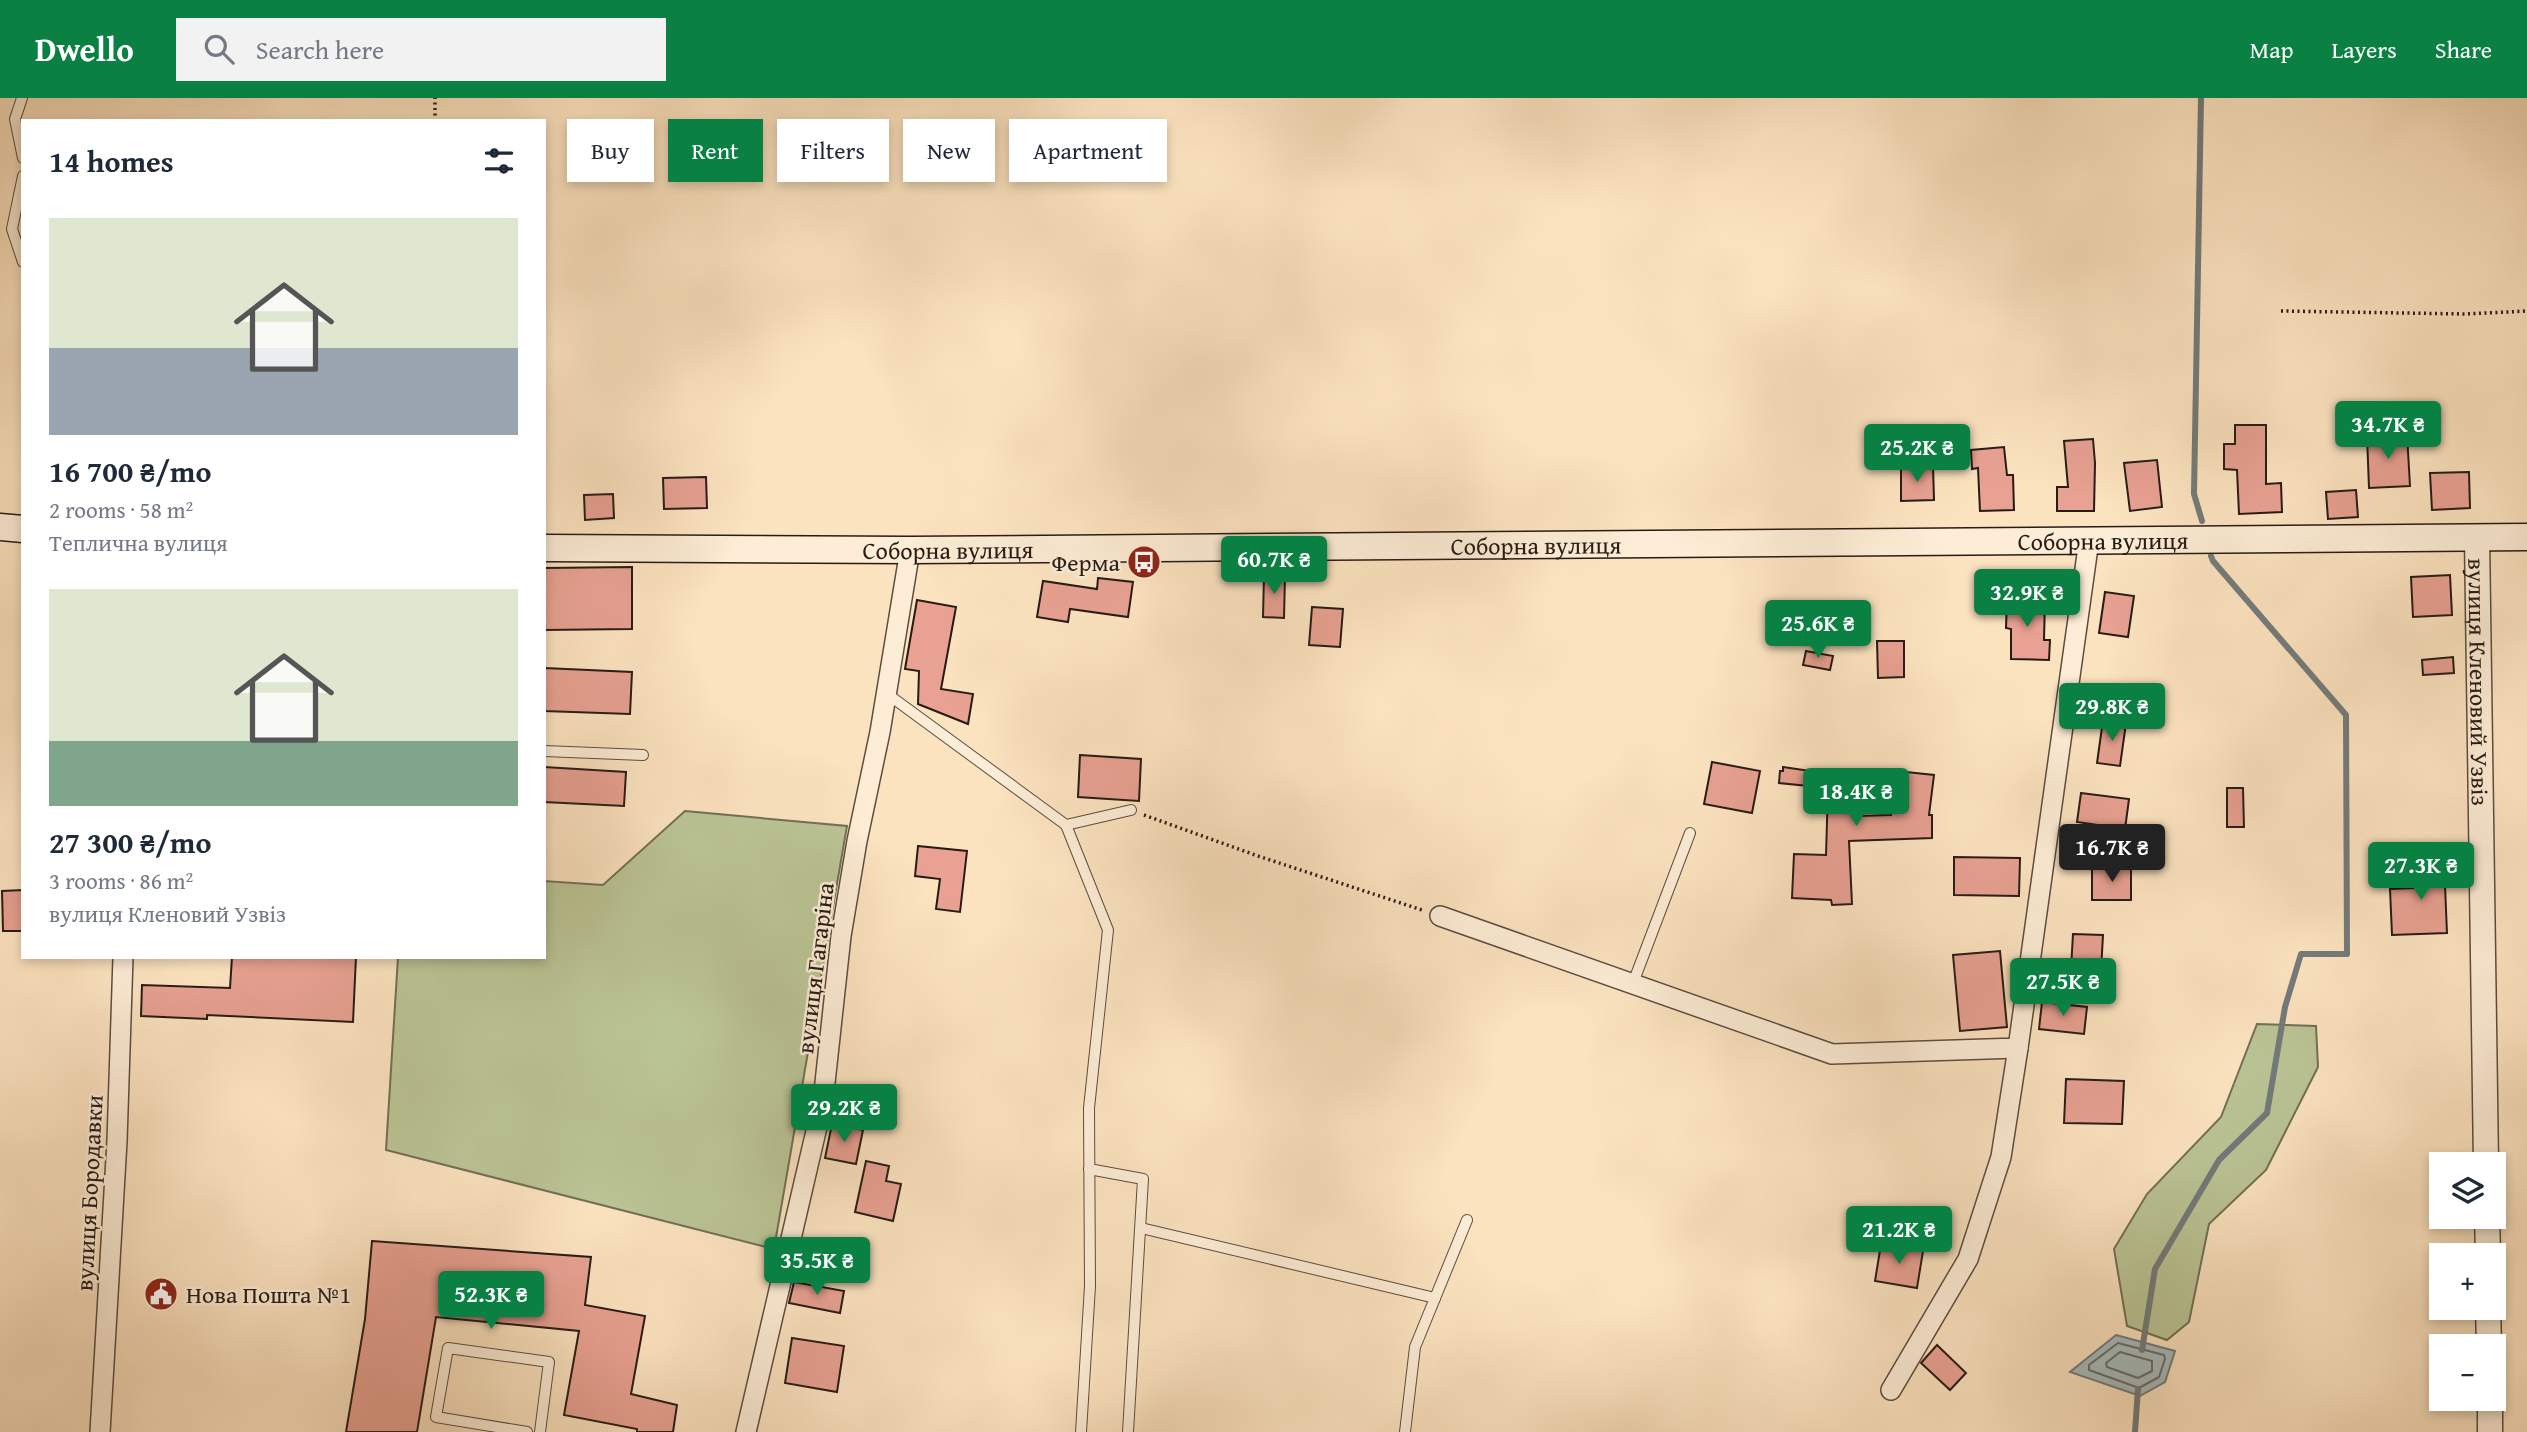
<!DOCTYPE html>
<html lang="en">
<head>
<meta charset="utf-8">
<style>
  body { margin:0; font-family:"Gentium Book Plus",serif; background:#f2f2f3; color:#1f2937; height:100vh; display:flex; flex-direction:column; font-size:26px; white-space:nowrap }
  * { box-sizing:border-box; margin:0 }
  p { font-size:23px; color:#747a83 }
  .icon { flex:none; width:38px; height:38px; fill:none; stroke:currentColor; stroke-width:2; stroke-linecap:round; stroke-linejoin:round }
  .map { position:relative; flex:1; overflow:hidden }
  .panel { position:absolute; left:21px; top:21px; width:525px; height:840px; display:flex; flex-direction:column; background:#fff; border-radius:0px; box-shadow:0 4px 10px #0003 }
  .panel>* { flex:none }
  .top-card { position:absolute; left:567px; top:21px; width:665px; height:63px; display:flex; gap:14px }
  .buttons { position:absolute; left:2429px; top:1054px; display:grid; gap:14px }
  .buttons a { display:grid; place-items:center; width:77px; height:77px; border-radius:0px; background:#fff; box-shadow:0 4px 10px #0003; font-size:35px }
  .price { position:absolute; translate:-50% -60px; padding:0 16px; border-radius:7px; background:#0b8043; color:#fff; font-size:23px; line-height:46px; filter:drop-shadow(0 2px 4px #0008) }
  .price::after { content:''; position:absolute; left:50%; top:42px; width:21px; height:16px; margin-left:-10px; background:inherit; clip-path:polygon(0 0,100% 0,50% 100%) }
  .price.active { background:#222; color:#fff }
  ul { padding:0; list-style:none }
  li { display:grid; align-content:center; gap:14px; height:371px; padding:0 28px }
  li span { display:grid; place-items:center; height:217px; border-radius:0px; color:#555 }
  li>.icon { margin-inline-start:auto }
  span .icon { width:126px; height:126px; fill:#fffc; stroke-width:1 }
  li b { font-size:30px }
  h2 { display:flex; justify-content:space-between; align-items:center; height:84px; padding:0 28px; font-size:30px }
  .chip { padding:0 24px; border-radius:0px; background:#fff; box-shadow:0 4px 10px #0003; font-size:24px; line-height:63px }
  .chip.active { background:#0b8043; color:#fff }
  header { display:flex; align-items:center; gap:42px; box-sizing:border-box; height:98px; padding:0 35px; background:#0b8043; color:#fff }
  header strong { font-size:33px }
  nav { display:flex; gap:38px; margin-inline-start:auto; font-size:24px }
  .search { width:490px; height:63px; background:#f2f2f3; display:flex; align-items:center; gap:18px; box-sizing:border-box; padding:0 24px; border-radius:0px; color:#747a83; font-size:26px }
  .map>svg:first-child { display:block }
</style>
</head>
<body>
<header>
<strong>Dwello</strong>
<div class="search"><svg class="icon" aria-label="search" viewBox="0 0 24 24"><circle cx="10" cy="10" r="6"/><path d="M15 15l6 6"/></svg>Search here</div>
<nav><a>Map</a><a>Layers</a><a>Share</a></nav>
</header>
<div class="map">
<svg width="2527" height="1334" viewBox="0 0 2527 1334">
  <rect width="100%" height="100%" fill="#fce3c0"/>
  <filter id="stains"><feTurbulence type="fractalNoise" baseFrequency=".00286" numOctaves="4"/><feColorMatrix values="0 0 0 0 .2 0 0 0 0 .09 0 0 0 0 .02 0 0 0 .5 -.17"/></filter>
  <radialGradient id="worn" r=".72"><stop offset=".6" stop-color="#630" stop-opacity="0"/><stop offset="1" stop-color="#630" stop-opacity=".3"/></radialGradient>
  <g fill="#bbc596" stroke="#717056" stroke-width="2">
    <path d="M685 713 847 728 774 1151 386 1052 398 859H544V783L603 787Z"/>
    <path d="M2257 926 2316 928 2318 969 2266 1072 2209 1126 2189 1224 2167 1242 2127 1228 2114 1151 2147 1096 2221 1019Z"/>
  </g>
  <path fill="#a6bbbe" stroke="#737b7b" stroke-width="2" d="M2116 1237 2175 1253 2165 1284 2140 1298 2070 1274Z"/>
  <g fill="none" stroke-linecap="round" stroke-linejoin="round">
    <g stroke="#666b6a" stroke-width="2">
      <path d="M2118 1245 2164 1257 2165 1261 2159 1279 2139 1290 2089 1272V1267Z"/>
      <path d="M2120 1254 2152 1263V1273L2138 1280 2107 1269 2106 1265Z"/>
    </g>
    <g stroke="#737b7b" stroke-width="6">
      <path d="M2201 0 2194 396 2202 423"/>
      <path d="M2142 1252 2155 1171 2219 1062 2267 1015 2285 909 2301 856H2347L2346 617 2213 463 2211 458"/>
      <path d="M2135 1334 2138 1291"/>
    </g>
  </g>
  <g fill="#e8a192" stroke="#271b16" stroke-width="2">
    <path d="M2235 327H2266V386L2281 385 2282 414 2239 416 2237 372 2224 371V346H2235Z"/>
    <path d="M1924 333H1943L1942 360 1923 359Z"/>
    <path d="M2407 336 2410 388 2369 390 2367 338Z"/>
    <path d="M2093 341 2095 365 2094 413H2057V389H2068L2064 343Z"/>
    <path d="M2004 349 2007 377H2013L2014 412 1980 413 1978 370 1972 371 1971 352Z"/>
    <path d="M2157 362 2162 409 2130 413 2124 365Z"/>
    <path d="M1933 368 1934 402 1901 403V369Z"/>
    <path d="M2469 374 2470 410 2432 412 2430 375Z"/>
    <path d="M706 379 707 410 664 411 663 380Z"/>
    <path d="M2356 392 2358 419 2328 421 2326 394Z"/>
    <path d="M613 396 614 420 585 422 584 397Z"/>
    <path d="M632 469V531L544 532V470Z"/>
    <path d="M1264 477H1285L1284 520 1263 519Z"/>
    <path d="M2450 477 2452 517 2413 519 2411 479Z"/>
    <path d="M1098 480 1133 484 1128 519 1070 511 1068 524 1037 519 1043 483 1097 491Z"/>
    <path d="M2105 494 2134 498 2128 539 2099 535Z"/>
    <path d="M2007 501 2045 502 2044 542H2050L2049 562 2011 561V531L2006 530Z"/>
    <path d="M917 502 956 509 941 591 973 596 968 626 918 606 919 573 905 571Z"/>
    <path d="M1312 509 1343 511 1340 549 1309 547Z"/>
    <path d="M1877 543H1904V579L1878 580Z"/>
    <path d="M1806 553 1833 558 1830 572 1803 567Z"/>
    <path d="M2453 559 2454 575 2423 577 2422 562Z"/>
    <path d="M544 570 632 574 630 616 544 613Z"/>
    <path d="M2103 622 2126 625 2120 668 2097 665Z"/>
    <path d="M1080 657 1141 661 1139 703 1078 699Z"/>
    <path d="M1712 664 1760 673 1752 715 1704 706Z"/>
    <path d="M544 669 626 674 624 708 544 704Z"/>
    <path d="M1783 669 1817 674 1860 675 1859 718 1891 717 1897 673 1934 677 1929 717H1932V740L1849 743 1852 806 1832 807 1831 802 1792 800 1794 756 1826 757 1828 690 1779 685 1780 673H1783Z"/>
    <path d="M2227 690H2243L2244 729H2227Z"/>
    <path d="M2081 695 2129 701 2125 731 2077 724Z"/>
    <path d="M918 748 967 753 960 814 936 811 940 781 915 778Z"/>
    <path d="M1954 759 2020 760 2019 798 1954 797Z"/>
    <path d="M2444 763 2447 835 2392 837 2390 791 2414 790 2413 764Z"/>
    <rect x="2092" y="770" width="39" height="32"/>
    <path d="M23 792V833H3L2 793Z"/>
    <path d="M2073 836 2103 837 2101 873 2071 871Z"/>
    <path d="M2000 853 2007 929 1960 933 1953 857Z"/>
    <path d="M232 859H356L353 924 207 917V921L141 918 142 887 230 890Z"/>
    <path d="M2042 904 2087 909 2084 936 2039 931Z"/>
    <path d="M2066 981 2124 983 2122 1026 2064 1025Z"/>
    <path d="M832 1026 863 1032 856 1066 825 1060Z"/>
    <path d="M866 1063 889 1068 886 1083 901 1086 893 1123 855 1114Z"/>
    <path d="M372 1143 591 1159 585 1207 645 1218 631 1296 677 1307 673 1334H637V1331L564 1317 579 1233 436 1219 417 1334H346L365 1221Z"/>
    <path d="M1881 1146 1923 1153 1917 1190 1875 1183Z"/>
    <path d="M794 1184 844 1193 840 1215 789 1205Z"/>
    <path d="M792 1240 844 1248 837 1294 785 1285Z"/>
    <path d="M1937 1247 1966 1275 1950 1292 1921 1265Z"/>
  </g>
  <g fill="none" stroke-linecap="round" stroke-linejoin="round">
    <defs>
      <g id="service">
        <path d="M22 0 15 21 23 60"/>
        <path d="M23 78 12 131 23 164"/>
        <path d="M886 595 1066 727 1131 712"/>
        <path d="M544 653 643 657"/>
        <path d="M1066 727 1108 832 1089 1010 1090 1188 1081 1334"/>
        <path d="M1633 885 1690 735"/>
        <path d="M1089 1071 1143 1081 1128 1334"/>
        <path d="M1141 1130 1435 1200"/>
        <path d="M527 1334 436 1319 448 1250 549 1264 540 1334"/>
        <path d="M1405 1334 1415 1249 1467 1122"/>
      </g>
      <g id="minor">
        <path d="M1440 818 1832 956 2018 950 2089 442"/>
        <path d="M1891 1292 1968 1161 2001 1059 2018 950"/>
        <path d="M100 1334 117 1043 123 859"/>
        <path d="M746 1334 823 1003 841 838 857 743 880 634 910 452"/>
      </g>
      <g id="tertiary">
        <path id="s1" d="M2477 439 2486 1066"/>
        <path d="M2487 1118 2488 1157"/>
        <path d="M2488 1209 2489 1248"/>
        <path d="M2490 1300V1334"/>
      </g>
      <g id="secondary">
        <path d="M0 429 23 431"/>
        <path id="s2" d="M544 450 910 452 2527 439"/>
      </g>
    </defs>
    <use href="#service" stroke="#5c4d40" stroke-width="12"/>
    <use href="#minor" stroke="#5c4d40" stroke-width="22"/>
    <use href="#tertiary" stroke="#5c4d40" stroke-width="27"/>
    <use href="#secondary" stroke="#271b16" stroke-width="29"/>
    <g stroke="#271b16" stroke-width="3.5" stroke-dasharray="2 3.5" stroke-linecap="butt">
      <path d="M435 23V0"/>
      <path d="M2281 213 2465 216 2527 213"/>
      <path d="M1144 717 1258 758 1422 812"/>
    </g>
    <use href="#service" stroke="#fdedd6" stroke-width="10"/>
    <use href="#minor" stroke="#fdedd6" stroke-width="19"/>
    <use href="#tertiary" stroke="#fdedd6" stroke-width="24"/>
    <use href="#secondary" stroke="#fdedd6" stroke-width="26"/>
  </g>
  <defs>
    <symbol id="bus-disc" viewBox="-11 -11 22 22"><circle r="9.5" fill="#8f2418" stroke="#fdedd6"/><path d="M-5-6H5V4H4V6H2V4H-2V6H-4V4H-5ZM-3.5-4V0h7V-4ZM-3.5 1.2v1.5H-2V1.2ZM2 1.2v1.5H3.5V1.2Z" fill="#fff"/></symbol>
    <symbol id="civic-disc" viewBox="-11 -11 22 22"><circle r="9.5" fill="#8f2418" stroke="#fdedd6"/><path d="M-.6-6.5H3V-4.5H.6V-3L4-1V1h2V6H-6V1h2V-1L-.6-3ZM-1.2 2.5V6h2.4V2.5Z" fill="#fff"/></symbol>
  </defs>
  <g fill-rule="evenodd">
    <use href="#bus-disc" x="1125" y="445" width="38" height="38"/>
    <use href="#civic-disc" x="142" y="1177" width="38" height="38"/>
  </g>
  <g text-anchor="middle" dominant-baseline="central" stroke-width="5" stroke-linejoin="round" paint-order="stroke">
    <g font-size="24" fill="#271b16" stroke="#fdedd6">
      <text stroke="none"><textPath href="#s2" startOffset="1559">Соборна вулиця</textPath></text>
      <text stroke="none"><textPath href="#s2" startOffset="992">Соборна вулиця</textPath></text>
      <text stroke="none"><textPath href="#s2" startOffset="404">Соборна вулиця</textPath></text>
      <text stroke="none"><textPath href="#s1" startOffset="145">вулиця Кленовий Узвіз</textPath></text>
      <text transform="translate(815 870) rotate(-83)">вулиця Гагаріна</text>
      <text transform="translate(89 1095) rotate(-87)">вулиця Бородавки</text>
    </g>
    <g font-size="24" fill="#271b16" stroke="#fdedd6" text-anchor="end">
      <text x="1120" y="464">Ферма</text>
      <text x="186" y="1196" text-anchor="start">Нова Пошта №1</text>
    </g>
  </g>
  <rect width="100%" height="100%" filter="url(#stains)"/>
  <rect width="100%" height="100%" fill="url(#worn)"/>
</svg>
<div class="buttons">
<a><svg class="icon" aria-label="layers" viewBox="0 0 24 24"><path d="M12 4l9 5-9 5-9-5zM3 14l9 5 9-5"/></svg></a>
<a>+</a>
<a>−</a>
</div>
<b class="price" style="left:2388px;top:363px">34.7K ₴</b>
<b class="price" style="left:1917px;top:386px">25.2K ₴</b>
<b class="price" style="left:1274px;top:498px">60.7K ₴</b>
<b class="price" style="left:2027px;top:531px">32.9K ₴</b>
<b class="price" style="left:1818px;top:562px">25.6K ₴</b>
<b class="price" style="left:2112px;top:645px">29.8K ₴</b>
<b class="price" style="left:1856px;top:730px">18.4K ₴</b>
<b class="price active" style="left:2112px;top:786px">16.7K ₴</b>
<b class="price" style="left:2421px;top:804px">27.3K ₴</b>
<b class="price" style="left:2063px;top:920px">27.5K ₴</b>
<b class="price" style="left:844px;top:1046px">29.2K ₴</b>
<b class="price" style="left:1899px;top:1168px">21.2K ₴</b>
<b class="price" style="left:817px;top:1199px">35.5K ₴</b>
<b class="price" style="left:491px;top:1233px">52.3K ₴</b>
<div class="top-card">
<a class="chip">Buy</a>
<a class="chip active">Rent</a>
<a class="chip">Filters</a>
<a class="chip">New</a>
<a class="chip">Apartment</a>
</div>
<section class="panel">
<h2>14 homes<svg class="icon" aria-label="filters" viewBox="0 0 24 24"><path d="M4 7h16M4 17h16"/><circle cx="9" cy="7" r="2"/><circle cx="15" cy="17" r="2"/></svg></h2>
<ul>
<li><span style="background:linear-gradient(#dfe7d0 60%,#9aa5b1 0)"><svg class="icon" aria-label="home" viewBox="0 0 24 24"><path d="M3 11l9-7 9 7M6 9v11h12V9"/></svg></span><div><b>16 700 ₴/mo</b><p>2 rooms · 58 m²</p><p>Теплична вулиця</p></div></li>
<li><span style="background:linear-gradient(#dfe7d0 70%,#7fa58c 0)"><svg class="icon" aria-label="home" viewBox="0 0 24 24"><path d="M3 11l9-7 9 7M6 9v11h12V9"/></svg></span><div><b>27 300 ₴/mo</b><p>3 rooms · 86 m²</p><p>вулиця Кленовий Узвіз</p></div></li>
</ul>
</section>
</div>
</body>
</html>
